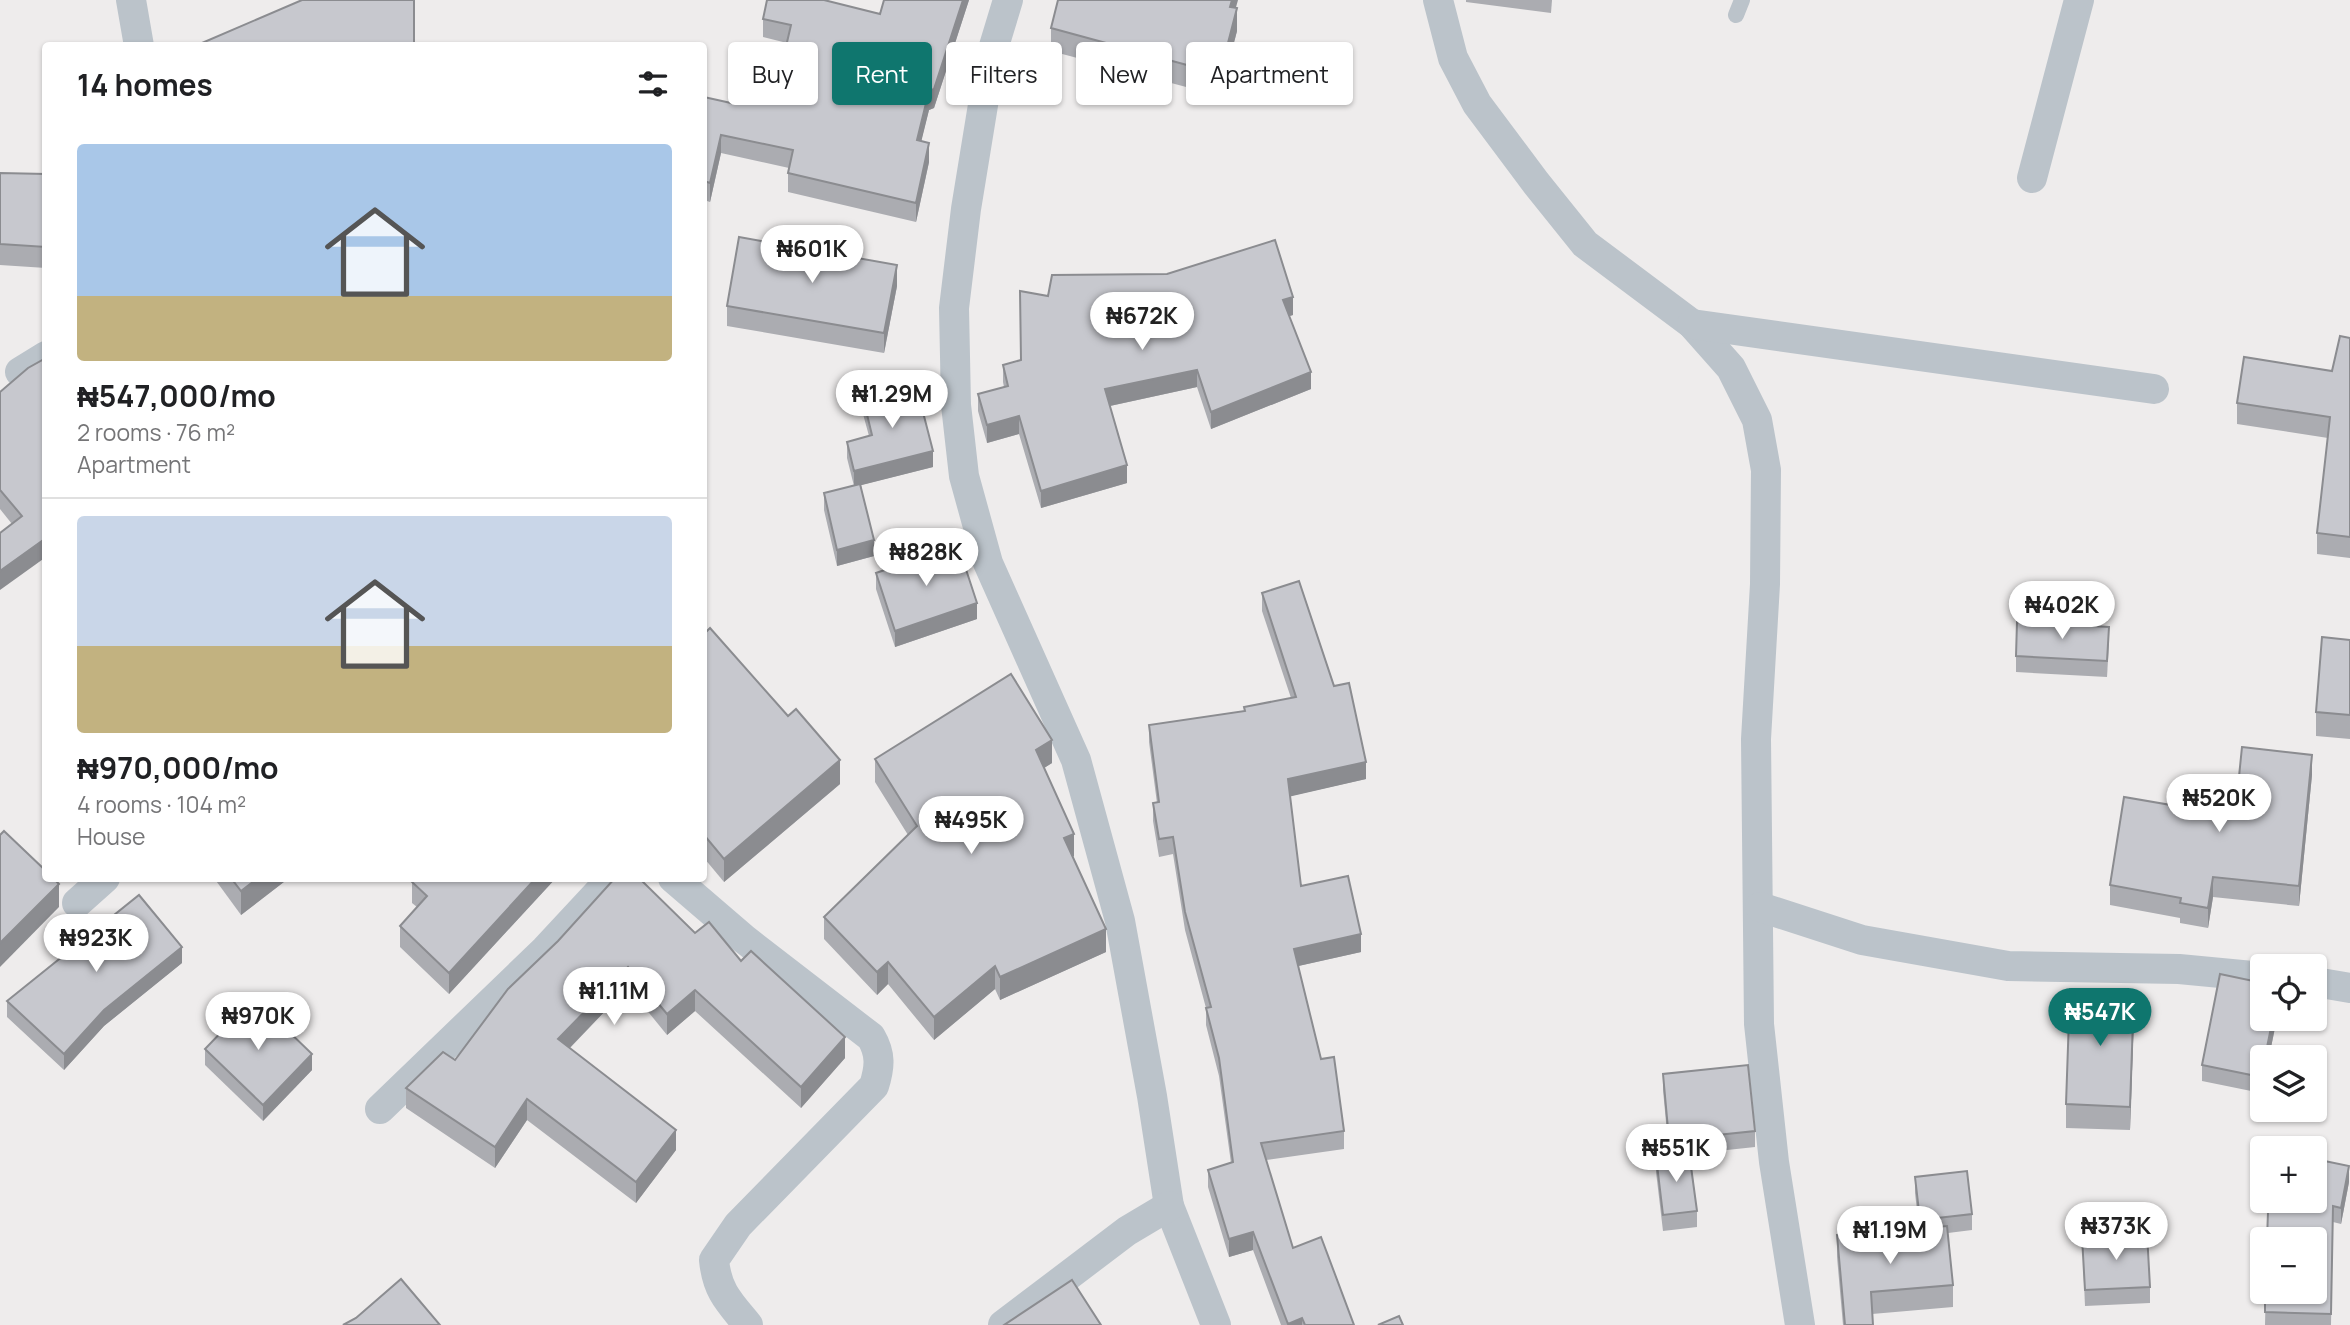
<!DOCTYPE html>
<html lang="en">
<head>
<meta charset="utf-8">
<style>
  body { margin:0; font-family:Manrope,sans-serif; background:#f2f2f2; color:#202124; height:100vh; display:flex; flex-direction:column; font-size:26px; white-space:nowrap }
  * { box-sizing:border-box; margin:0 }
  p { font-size:23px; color:#757577 }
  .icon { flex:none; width:38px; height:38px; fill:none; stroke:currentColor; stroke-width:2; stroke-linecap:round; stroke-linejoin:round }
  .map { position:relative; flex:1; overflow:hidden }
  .side { position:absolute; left:42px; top:42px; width:665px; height:840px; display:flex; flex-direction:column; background:#fff; border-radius:7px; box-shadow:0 2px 5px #0004 }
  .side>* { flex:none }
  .hud { position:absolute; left:728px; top:42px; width:665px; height:63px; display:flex; gap:14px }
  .fabs { position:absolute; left:2250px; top:954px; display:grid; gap:14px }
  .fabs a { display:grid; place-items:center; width:77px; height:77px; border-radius:7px; background:#fff; box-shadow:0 2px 5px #0004; font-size:35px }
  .price { position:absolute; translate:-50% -60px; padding:0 16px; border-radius:24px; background:#fff; color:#222; font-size:23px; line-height:46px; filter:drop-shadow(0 2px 4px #0008) }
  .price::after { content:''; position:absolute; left:50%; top:42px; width:21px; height:16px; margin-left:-10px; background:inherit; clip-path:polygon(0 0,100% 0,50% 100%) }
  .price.active { background:#0f766e; color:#fff }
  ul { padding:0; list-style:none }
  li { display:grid; align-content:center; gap:14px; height:371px; padding:0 35px }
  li+li { border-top:2px solid #e0e0e0 }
  li span { display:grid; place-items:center; height:217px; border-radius:7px; color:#555 }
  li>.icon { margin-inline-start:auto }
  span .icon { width:126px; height:126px; fill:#fffc; stroke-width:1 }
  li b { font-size:30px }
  h2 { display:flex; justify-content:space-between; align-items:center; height:84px; padding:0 35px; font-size:30px }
  .pill { padding:0 24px; border-radius:7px; background:#fff; box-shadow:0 2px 5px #0004; font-size:24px; line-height:63px }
  .pill.active { background:#0f766e; color:#fff }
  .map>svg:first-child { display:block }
</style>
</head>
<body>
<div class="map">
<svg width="2350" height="1325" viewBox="0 0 2350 1325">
  <rect width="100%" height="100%" fill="#eeecec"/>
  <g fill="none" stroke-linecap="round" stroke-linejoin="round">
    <path stroke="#bbc3ca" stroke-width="16" d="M1736 15 1742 0"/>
    <g stroke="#bbc3ca" stroke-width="30">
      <path d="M131 0 139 46"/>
      <path d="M1008 0 991 56 966 209 954 308 956 405 964 476 988 563 1076 760 1120 921 1152 1096 1169 1206 1216 1325"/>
      <path d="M1438 0 1453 58 1477 104 1536 183 1585 244 1692 324 1731 368 1757 420 1766 470 1765 584 1756 739 1759 1024 1774 1162 1800 1325"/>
      <path d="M2032 178 2079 0"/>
      <path d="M1692 324 2154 389"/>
      <path d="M20 372 46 356"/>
      <path d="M673 878 744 939 871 1037C881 1054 880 1067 874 1086L738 1225 714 1260C717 1291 729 1302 748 1325"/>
      <path d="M77 903 105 878"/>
      <path d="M1760 907 1862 940 2008 966 2179 969 2263 977"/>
      <path d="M2315 982 2350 988"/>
      <path d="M380 1109 545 950 612 878"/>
      <path d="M1003 1325 1127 1231 1169 1206"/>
    </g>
  </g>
  <g fill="#abacb1">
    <path d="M884 0H969L934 108 929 110 921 141 929 162 916 222 788 192V173L789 168 721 153 710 202 704 200V97L731 103 774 98 787 43 763 37V19L880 14Z"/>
    <path d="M1466 0H1552L1551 13 1466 2Z"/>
    <path d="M1051 28 1237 31 1220 96 1051 51Z"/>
    <path d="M0 173 46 174V268L0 265Z"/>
    <path d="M897 286 884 353 727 326V306Z"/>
    <path d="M1048 296 1293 315 1289 316 1311 389 1211 429 1197 387 1110 406 1127 483 1041 508 1019 434 987 443 978 411V394L1004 387 1003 382V365L1021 360Z"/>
    <path d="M2350 338V558L2317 554V533L2328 438 2237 424V403L2332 371Z"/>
    <path d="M0 392 46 557 12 524 0 509Z"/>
    <path d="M863 398 933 467 861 485 874 556 837 566 824 510V493L854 486 847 458V442L869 436 863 414Z"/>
    <path d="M876 573 977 619 895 647 876 589Z"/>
    <path d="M1262 593 1334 686 1366 779 1290 796 1301 886 1361 952 1298 966 1321 1059 1344 1131V1149L1266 1160 1293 1248 1354 1325H1281L1253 1250 1229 1257 1208 1187V1170L1231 1163 1219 1076 1206 1025V1008L1185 930 1173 854 1159 857 1153 821V803H1157L1149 742V725L1244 711V707L1291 698 1262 611Z"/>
    <path d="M704 634 840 784 724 882 704 858Z"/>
    <path d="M2350 640V739L2316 736V712Z"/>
    <path d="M2109 643 2107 677 2016 672V656Z"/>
    <path d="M875 759 1052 763 1044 768 1074 856 1073 857 1106 952 1000 1000 995 989 934 1040 888 984 877 995 824 939V917L908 835 875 782Z"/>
    <path d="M2312 775 2299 906 2213 897 2208 928 2180 923V918L2110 905V885L2235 816Z"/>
    <path d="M214 878H289L241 915Z"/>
    <path d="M415 878H556L449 994 400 947V926L417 907 412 903V882Z"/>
    <path d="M695 933 741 961 845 1058 801 1108 695 1011 667 1035 628 987 570 1048 676 1150 636 1203 527 1120 495 1168 406 1108V1088L455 1060 508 989Z"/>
    <path d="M182 963 104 1026 64 1070 7 1017V1001Z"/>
    <path d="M2134 1014 2130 1130 2066 1128V1104Z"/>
    <path d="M2277 1018 2269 1057H2263V1086L2261 1093 2202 1081V1065Z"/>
    <path d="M205 1049 312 1070 263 1121 205 1065Z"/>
    <path d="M1663 1074 1755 1131V1147L1690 1154 1697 1211V1227L1663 1231 1656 1172V1156L1669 1154 1663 1090Z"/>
    <path d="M1915 1177 1972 1214V1230L1948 1233 1953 1285V1307L1872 1314 1873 1325H1843L1837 1257V1235L1919 1228 1915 1193Z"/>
    <path d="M2349 1182 2341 1224 2333 1222 2331 1325H2265L2267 1239Z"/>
    <path d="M2082 1237 2150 1287V1303L2085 1306Z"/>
  </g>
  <g fill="#8b8c90">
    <path d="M963 0H969L934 108 929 110 917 159V140L929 91Z"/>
    <path d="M1232 0H1238L1230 29V7Z"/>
    <path d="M1237 8V31L1220 96V74Z"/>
    <path d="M721 135V153L710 202V183Z"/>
    <path d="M929 143V162L916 222V203Z"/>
    <path d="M897 265V286L884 353V333Z"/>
    <path d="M1293 297V315L1283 318V300Z"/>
    <path d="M1197 370V387L1105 407V389Z"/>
    <path d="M1311 372V389L1211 429V412Z"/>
    <path d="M1019 416V434L987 443V425Z"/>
    <path d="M933 451V467L854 487V471Z"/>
    <path d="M1127 465V483L1041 508V491Z"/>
    <path d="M46 538V557L0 590V571Z"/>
    <path d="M874 540V556L837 566V550Z"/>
    <path d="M977 603V619L895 647V631Z"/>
    <path d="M1052 740V763L1036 773V750Z"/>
    <path d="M2312 755V775L2299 906V886Z"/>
    <path d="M840 760V784L724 882V859Z"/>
    <path d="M1366 762V779L1288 797V779Z"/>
    <path d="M1074 834V856L1064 861V838Z"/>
    <path d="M2213 877V897L2208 928V908Z"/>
    <path d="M258 878H289L241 915V891Z"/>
    <path d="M536 878H556L449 994V973Z"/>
    <path d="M59 884V907L0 967V943Z"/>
    <path d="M1106 929V952L1000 1000V977Z"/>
    <path d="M1361 934V952L1294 967V949Z"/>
    <path d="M182 947V963L104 1026 64 1070V1054L104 1010Z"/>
    <path d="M888 962V984L877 995V972Z"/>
    <path d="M995 966V989L934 1040V1017Z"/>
    <path d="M628 967V987L558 1060V1039Z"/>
    <path d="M695 990V1011L667 1035V1014Z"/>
    <path d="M2134 991V1014L2130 1130V1107Z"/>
    <path d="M2273 1018H2277L2269 1057H2265Z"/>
    <path d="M845 1037V1058L801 1108V1087Z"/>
    <path d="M312 1054V1070L263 1121V1105Z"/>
    <path d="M2263 1070V1086L2261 1093V1077Z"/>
    <path d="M527 1099V1120L495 1168V1147Z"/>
    <path d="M676 1130V1150L636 1203V1182Z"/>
    <path d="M2349 1166V1182L2341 1224V1208Z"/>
    <path d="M1253 1232V1250L1229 1257V1239Z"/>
    <path d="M1302 1318V1325H1288V1324Z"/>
  </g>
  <g fill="#c7c8ce" stroke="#8b8c90" stroke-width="2">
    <path d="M302 0H414V46H195Z"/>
    <path d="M767 0H824L880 14 884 0H963L934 89 929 91 917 140 929 143 916 203 788 173 793 150 721 135 710 183 704 181V97L731 103 733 90 774 98 791 25 763 19Z"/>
    <path d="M1058 0H1232L1230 7 1237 8 1220 74 1051 28Z"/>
    <path d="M0 173 46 174V247L0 244Z"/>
    <path d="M739 237 897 265 884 333 727 306Z"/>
    <path d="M1275 240 1293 297 1283 300 1311 372 1211 412 1197 370 1105 389 1127 465 1041 491 1019 416 987 425 978 394 1008 386 1003 365 1021 360 1020 291 1048 296 1052 275 1167 274Z"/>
    <path d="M2340 336 2350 338V537L2317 533 2330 417 2237 403 2244 357 2332 371Z"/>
    <path d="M46 358V538L0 571V533L22 516 0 490V392L28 368Z"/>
    <path d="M916 385 933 451 854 471 847 442 872 435 863 398Z"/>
    <path d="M860 484 874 540 837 550 824 493Z"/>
    <path d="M958 545 977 603 895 631 876 573Z"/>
    <path d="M1299 581 1334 686 1349 683 1366 762 1288 779 1301 886 1348 876 1361 934 1294 949 1321 1059 1334 1057 1344 1131 1261 1143 1293 1248 1321 1237 1354 1325H1305L1302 1318 1288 1324 1253 1232 1229 1239 1208 1170 1233 1162 1219 1058 1206 1008 1211 1007 1185 912 1173 837 1159 839 1153 803 1159 802 1149 725 1245 711 1244 707 1296 697 1262 593Z"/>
    <path d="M2017 622 2109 627 2107 661 2016 656Z"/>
    <path d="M710 628 788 716 796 709 840 760 724 859 704 835V634Z"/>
    <path d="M2322 637 2350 640V715L2316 712Z"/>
    <path d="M1011 674 1052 740 1036 750 1074 834 1064 838 1106 929 1000 977 995 966 934 1017 888 962 877 972 824 917 917 826 875 759Z"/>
    <path d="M2242 747 2312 755 2299 886 2213 877 2208 908 2180 903 2181 898 2110 885 2124 797 2235 816Z"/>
    <path d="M4 831 46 871V878H53L59 884 0 943V835Z"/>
    <path d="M231 878H258L241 891Z"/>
    <path d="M415 878H536L449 973 400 926 427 896 412 882Z"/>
    <path d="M615 878H639L695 933 709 922 741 961 751 951 845 1037 801 1087 695 990 667 1014 628 967 558 1039 676 1130 636 1182 527 1099 495 1147 406 1088 443 1052 455 1060 508 989 558 941Z"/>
    <path d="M139 895 182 947 104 1010 64 1054 7 1001Z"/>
    <path d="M2220 974 2263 983V1018H2273L2265 1057H2263V1070L2261 1077 2202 1065Z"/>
    <path d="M2070 989 2134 991 2130 1107 2066 1104Z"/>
    <path d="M254 998 312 1054 263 1105 205 1049Z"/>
    <path d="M1748 1065 1755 1131 1669 1140 1663 1074Z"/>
    <path d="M1689 1152 1697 1211 1663 1215 1656 1156Z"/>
    <path d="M2315 1159 2349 1166 2341 1208 2333 1206 2331 1314 2265 1312V1292H2315V1239H2267L2268 1212 2270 1200H2315Z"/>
    <path d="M1967 1171 1972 1214 1920 1220 1915 1177Z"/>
    <path d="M1947 1226 1953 1285 1871 1292 1873 1325H1845L1837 1235Z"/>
    <path d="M2147 1233 2150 1287 2085 1290 2082 1237Z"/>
    <path d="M401 1279 440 1325H343L356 1318Z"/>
    <path d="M1072 1280 1101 1325H1004Z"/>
    <path d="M1399 1316 1403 1325H1378Z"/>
  </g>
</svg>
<div class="fabs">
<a><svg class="icon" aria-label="locate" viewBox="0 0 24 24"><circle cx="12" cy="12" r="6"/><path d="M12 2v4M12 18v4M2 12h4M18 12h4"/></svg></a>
<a><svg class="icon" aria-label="layers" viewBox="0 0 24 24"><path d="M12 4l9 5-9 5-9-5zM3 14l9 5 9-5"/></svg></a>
<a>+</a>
<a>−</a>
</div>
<b class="price" style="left:812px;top:285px">₦601K</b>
<b class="price" style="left:1142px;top:352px">₦672K</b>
<b class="price" style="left:892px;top:430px">₦1.29M</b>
<b class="price" style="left:926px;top:588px">₦828K</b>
<b class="price" style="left:2062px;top:641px">₦402K</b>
<b class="price" style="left:2219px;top:834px">₦520K</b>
<b class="price" style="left:971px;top:856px">₦495K</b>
<b class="price" style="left:96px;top:974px">₦923K</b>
<b class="price" style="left:614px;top:1027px">₦1.11M</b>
<b class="price active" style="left:2100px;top:1048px">₦547K</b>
<b class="price" style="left:258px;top:1052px">₦970K</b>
<b class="price" style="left:1676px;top:1184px">₦551K</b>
<b class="price" style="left:2116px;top:1262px">₦373K</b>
<b class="price" style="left:1890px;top:1266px">₦1.19M</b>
<div class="hud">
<a class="pill">Buy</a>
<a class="pill active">Rent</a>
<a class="pill">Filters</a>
<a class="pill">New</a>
<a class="pill">Apartment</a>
</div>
<section class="side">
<h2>14 homes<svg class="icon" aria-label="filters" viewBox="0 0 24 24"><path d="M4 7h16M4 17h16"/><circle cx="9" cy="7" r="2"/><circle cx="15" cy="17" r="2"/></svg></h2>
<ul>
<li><span style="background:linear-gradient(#a9c7e8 70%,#c2b280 0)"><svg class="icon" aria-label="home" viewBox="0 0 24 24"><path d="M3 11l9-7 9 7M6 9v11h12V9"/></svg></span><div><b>₦547,000/mo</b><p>2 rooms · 76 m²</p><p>Apartment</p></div></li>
<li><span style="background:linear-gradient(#c9d6e8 60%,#c2b280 0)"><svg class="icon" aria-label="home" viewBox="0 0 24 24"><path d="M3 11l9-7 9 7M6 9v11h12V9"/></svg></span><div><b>₦970,000/mo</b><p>4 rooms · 104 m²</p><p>House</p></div></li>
</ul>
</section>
</div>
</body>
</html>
